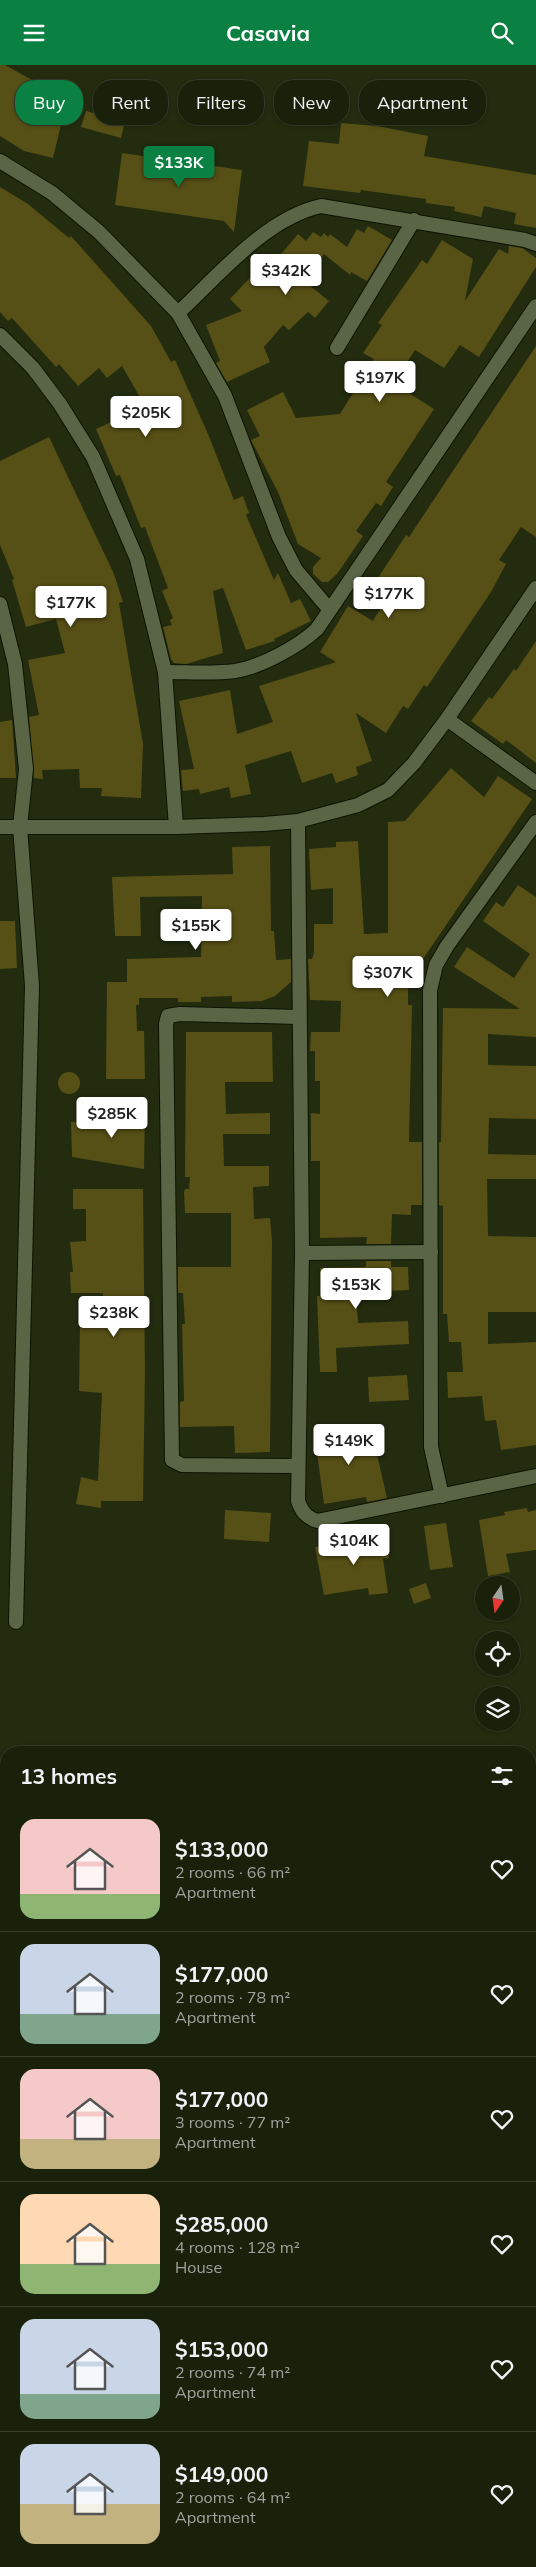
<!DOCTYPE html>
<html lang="en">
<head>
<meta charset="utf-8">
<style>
  body { margin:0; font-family:Mulish,sans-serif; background:#272e19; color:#f1f3f6; height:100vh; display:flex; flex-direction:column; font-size:19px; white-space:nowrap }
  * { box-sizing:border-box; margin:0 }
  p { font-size:16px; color:#9fa39d }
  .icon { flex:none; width:28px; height:28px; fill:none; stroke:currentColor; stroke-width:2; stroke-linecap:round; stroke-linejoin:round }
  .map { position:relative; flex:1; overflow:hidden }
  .sheet { position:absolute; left:0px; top:1681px; width:536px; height:821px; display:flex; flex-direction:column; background:#1a210b; border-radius:20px 20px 0 0; box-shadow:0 1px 4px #0004,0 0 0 1px #383e2c }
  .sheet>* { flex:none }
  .top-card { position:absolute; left:15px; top:15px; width:506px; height:45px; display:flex; gap:10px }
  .needle { width:32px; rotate:193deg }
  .buttons { position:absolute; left:475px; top:1511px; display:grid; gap:10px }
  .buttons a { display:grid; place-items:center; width:45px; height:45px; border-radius:50%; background:#1a210b; box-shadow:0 1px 4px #0004,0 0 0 1px #383e2c; font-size:25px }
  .price { position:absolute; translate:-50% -42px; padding:0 11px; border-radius:5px; background:#fff; color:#222; font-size:16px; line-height:32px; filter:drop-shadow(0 1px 2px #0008) }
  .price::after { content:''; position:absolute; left:50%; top:30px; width:15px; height:11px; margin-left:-8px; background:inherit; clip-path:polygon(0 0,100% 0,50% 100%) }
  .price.selected { background:#0b8043; color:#fff }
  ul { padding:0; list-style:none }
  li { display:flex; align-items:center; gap:15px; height:125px; padding:0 20px }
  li+li { border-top:1px solid #383e2c }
  li span { display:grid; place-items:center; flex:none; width:140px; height:100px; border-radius:15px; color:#555 }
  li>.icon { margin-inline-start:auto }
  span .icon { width:60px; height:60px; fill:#fffc; stroke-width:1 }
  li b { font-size:21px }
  h2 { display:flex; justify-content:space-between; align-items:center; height:60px; padding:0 20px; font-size:21px }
  .tag { padding:0 18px; border-radius:20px; background:#1a210b; box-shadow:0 1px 4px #0004,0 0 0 1px #383e2c; font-size:18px; line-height:45px }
  .tag.selected { background:#0b8043; color:#fff }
  header { display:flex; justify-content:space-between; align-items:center; height:65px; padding:0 20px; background:#0b8043; color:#fff; font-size:22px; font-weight:700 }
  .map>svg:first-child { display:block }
</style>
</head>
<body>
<header><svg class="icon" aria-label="menu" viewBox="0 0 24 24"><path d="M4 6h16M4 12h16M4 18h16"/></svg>Casavia<svg class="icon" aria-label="search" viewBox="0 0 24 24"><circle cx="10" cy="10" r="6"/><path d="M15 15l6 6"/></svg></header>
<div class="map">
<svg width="536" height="2502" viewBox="0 0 536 2502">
  <rect width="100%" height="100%" fill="#232c0f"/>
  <g fill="#564f16">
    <path d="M0 0H5L34 16 44 18 35 44 63 51 53 93 24 86 0 71Z"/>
    <path d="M86 46 125 56 121 73 81 62Z"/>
    <path d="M341 58 377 61 428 71 424 91 536 110V163L514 159 516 148 484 141 481 152 454 146 455 142 426 138V134L361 125 360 128 303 121 309 76 339 79Z"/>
    <path d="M122 88 242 105 234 167 224 156 115 140Z"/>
    <path d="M0 122 28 139 69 173 71 171 151 261 171 297 175 295 208 369 234 435 243 431 249 448 246 450 274 515 278 508 291 538 300 534 311 556 274 574 275 576 246 585 223 523 213 526 223 588 186 599 174 598 171 594 163 562 172 560 170 555 173 553 162 526 168 523 145 462 141 463 120 410 116 411 96 364 145 341 122 301 107 313 99 303 78 321 59 299 56 302 12 253 8 256 0 247Z"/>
    <path d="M368 161 392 175 367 216 351 207 350 210 324 189 303 215 329 236 315 253 308 247 289 265 283 260 264 282 270 297 227 317 216 298 220 296 206 260 242 246 230 234 243 220 272 191 276 195 298 169 306 176 313 167 321 172 324 168 328 172 330 169 347 182 357 164 364 168Z"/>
    <path d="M442 175 473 194 465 236 499 184 508 189 509 181 522 183 536 193V202L479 292 460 280 444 303 415 285 393 318 434 344 386 417 393 422 381 441 376 438 356 466 363 471 337 509 328 517H322L313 509V502L321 493 298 479 278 427 251 375 260 371 247 345 283 327 296 353 340 349 374 294 363 288 382 260 378 258 422 195 427 199Z"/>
    <path d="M536 281V472L521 462 499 495 506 499 491 527 427 622 424 620 408 644 403 641 386 668 356 648 372 696 356 702 358 710 336 718 332 708 302 718 291 686 245 700 251 729 231 733 229 722 200 729 199 724 183 726 181 705 194 704 179 636 230 625 237 669 273 657 259 621 336 597 320 587 348 541 373 556 389 529 374 519 406 470 409 472Z"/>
    <path d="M49 372 114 509 123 537 119 538 143 679 141 733 101 731 102 723H80L79 704 42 705 43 714 34 713 29 652 39 650 28 595 65 588 56 554 26 562 12 515 14 514 0 480V396Z"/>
    <path d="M536 576V698L506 675 503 679 471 656 489 632 492 634 514 604 516 606Z"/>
    <path d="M12 655 16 713H0V657Z"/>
    <path d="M451 703 484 732 498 711 532 734 408 916V940H412L409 1077H422V1140H411V1150L392 1149 391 1179H366L367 1172 320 1173V1096H311V1048L320 1049V1016H315V986H310L311 967H340L341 936 310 935 308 894H312L314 887V859H333V823L311 825 309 784 336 782V777L358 776 364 869 388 868V757L405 756Z"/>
    <path d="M270 781 271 866H274L276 895 291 894V917L275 931 262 936 232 937V931L201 932V937H178V933H139V940H136L137 966H144L145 1014H106L107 917H127V894L201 892 202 831 140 832 141 871H115L112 812 233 809 232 782Z"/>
    <path d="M518 820 536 832V972L488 969V1000L536 1001V1054L489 1053 488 1089 536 1090V1114H487L488 1171 536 1172V1247H488V1279L536 1277V1380L501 1385 496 1355 485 1356 482 1331 448 1333 447 1307H463L461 1277H449L447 1249H443V1141L439 1140V1077H441L443 943 520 944 454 902 467 882 514 913 530 889 483 856 496 837 503 842Z"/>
    <path d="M0 856H15L17 903 0 904Z"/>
    <path d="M186 967H272L273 1017H225L226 1049 270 1048V1069H223L224 1101H269V1121L253 1122 254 1154 270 1153 272 1176 270 1387 235 1388 234 1361 180 1362V1337L184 1336 182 1259H185L183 1228H178V1202H231V1148H185L184 1127 185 1124H189L190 1112H185Z"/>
    <circle cx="69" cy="1018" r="11"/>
    <path d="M106 1044H145L144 1104 72 1092 71 1057 102 1056 104 1061Z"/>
    <path d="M73 1124H143L145 1306 143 1436H101V1443L76 1439 81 1412 98 1416 102 1328 79 1326 80 1258H103V1228H71L70 1207H73L70 1177 86 1176V1144H73Z"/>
    <path d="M366 1196H391V1202H408L409 1225 356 1227 358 1258 408 1256 409 1279 336 1283 337 1307H320L317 1231H321L320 1203 366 1202Z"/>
    <path d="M407 1310 409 1335 369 1337 368 1312Z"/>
    <path d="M355 1362 356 1372 372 1368 387 1433 367 1437 366 1432 324 1439 317 1388V1363Z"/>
    <path d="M527 1443 528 1447 536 1445V1485L506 1489 510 1507 488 1511 479 1455 505 1450 504 1447Z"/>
    <path d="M225 1445 271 1448 269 1477 224 1474Z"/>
    <path d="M446 1458 453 1502 430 1505 424 1461Z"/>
    <path d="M386 1471 389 1493 383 1494 388 1528 369 1530 368 1523 324 1530 315 1482Z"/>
    <path d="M426 1518 431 1533 414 1539 409 1524Z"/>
  </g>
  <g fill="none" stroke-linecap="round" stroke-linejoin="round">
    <defs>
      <g id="minor">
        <path d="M0 96 52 128 99 167 178 248 225 331 279 472 296 505 329 544"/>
        <path d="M178 248C219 210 266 153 321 141L525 175 536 179"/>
        <path d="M0 270 33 303 60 339 93 392 137 494 165 607 176 762"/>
        <path d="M337 283 414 155"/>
        <path d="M0 539 15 599 26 704 20 762 32 921 16 1557"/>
        <path d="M165 607C188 607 213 609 235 606 261 602 299 581 317 564L536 241"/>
        <path d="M447 654 536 718"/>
        <path d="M298 756 302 1188 298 1436C302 1447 306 1452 317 1456L536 1411"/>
        <path d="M0 762H176L264 759 298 756 358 740 388 725 414 698 447 654 536 523"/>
        <path d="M302 1188 431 1187"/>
        <path d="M297 1401 182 1400 172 1395 166 959 168 951 180 949 299 952"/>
        <path d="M442 1431 431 1382 430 925 436 900 447 881 536 757"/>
      </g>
    </defs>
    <use href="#minor" stroke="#0d1400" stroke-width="16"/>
    <use href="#minor" stroke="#5a6546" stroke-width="14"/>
  </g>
</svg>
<div class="buttons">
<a><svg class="needle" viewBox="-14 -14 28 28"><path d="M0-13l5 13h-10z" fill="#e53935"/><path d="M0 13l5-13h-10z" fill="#9fa39d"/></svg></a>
<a><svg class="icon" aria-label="locate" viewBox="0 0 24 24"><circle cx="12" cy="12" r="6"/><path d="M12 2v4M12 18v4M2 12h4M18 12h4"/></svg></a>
<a><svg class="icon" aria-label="layers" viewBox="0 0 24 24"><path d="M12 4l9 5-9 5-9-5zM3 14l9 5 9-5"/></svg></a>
</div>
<b class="price selected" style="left:179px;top:123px">$133K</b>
<b class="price" style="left:286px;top:231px">$342K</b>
<b class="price" style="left:380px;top:338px">$197K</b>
<b class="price" style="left:146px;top:373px">$205K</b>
<b class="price" style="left:389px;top:554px">$177K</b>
<b class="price" style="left:71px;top:563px">$177K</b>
<b class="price" style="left:196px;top:886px">$155K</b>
<b class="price" style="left:388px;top:933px">$307K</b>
<b class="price" style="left:112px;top:1074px">$285K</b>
<b class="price" style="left:356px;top:1245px">$153K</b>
<b class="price" style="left:114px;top:1273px">$238K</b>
<b class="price" style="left:349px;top:1401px">$149K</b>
<b class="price" style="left:354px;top:1501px">$104K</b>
<div class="top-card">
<a class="tag selected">Buy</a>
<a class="tag">Rent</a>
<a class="tag">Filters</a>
<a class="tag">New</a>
<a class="tag">Apartment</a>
</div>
<section class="sheet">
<h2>13 homes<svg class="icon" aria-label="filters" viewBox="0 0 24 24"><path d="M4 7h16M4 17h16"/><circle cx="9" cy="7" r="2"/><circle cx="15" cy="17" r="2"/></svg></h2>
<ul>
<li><span style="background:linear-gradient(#f6c9c9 75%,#8fb573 0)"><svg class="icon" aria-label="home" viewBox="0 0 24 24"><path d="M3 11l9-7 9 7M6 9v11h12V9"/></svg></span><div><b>$133,000</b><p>2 rooms · 66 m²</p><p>Apartment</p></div><svg class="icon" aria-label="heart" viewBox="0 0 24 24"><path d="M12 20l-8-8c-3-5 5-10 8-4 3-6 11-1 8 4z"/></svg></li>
<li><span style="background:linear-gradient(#c9d6e8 70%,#7fa58c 0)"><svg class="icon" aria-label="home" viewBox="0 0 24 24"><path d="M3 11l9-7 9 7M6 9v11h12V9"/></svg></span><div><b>$177,000</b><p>2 rooms · 78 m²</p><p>Apartment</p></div><svg class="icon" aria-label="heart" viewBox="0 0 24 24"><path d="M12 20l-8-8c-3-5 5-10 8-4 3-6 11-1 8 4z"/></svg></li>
<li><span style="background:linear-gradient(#f6c9c9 70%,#c2b280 0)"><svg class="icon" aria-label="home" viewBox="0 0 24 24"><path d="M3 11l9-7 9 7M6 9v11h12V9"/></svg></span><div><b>$177,000</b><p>3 rooms · 77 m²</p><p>Apartment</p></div><svg class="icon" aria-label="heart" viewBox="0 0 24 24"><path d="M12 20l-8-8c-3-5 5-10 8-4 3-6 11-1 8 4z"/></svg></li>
<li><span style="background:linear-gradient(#ffd9b3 70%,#8fb573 0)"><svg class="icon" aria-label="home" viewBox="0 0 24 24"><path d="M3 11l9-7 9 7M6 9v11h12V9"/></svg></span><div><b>$285,000</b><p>4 rooms · 128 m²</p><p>House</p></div><svg class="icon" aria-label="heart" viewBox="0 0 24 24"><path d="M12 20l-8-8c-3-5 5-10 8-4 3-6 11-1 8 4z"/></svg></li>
<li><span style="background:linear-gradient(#c9d6e8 75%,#7fa58c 0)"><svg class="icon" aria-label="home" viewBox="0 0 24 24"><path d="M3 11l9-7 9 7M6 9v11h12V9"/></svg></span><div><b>$153,000</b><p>2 rooms · 74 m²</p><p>Apartment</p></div><svg class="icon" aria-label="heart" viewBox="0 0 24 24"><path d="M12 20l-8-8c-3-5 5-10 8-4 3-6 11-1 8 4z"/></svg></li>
<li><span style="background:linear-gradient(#c9d6e8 60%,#c2b280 0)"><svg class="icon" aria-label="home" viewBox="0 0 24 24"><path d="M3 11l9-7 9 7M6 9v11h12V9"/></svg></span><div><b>$149,000</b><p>2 rooms · 64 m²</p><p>Apartment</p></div><svg class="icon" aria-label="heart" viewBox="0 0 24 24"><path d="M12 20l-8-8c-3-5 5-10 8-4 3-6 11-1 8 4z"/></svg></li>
</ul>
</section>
</div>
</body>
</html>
